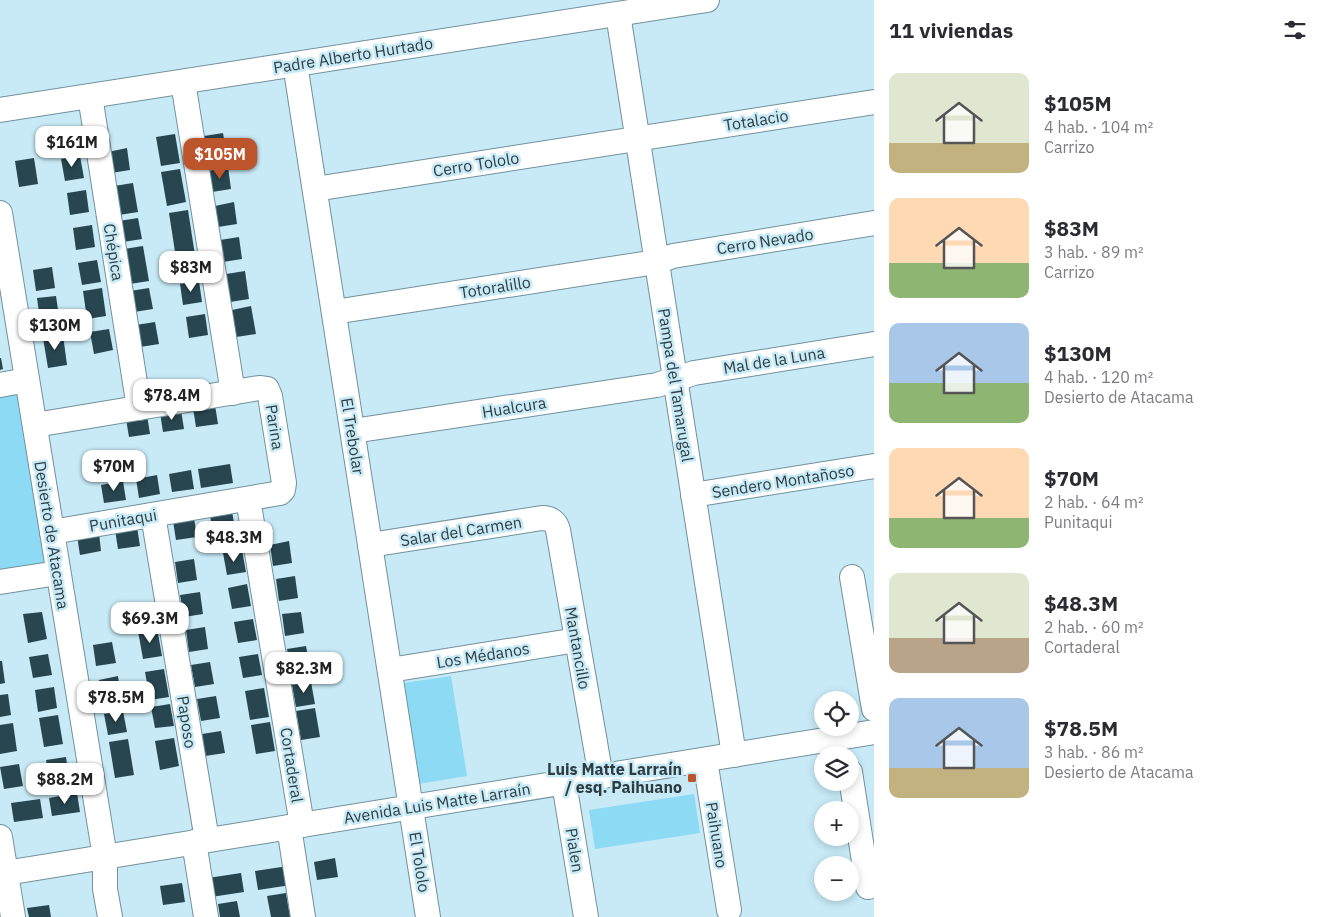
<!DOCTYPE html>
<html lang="es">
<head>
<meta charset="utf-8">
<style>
  body { margin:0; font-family:"IBM Plex Sans",sans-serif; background:#f2f2f3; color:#2b2b33; height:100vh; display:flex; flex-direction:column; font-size:19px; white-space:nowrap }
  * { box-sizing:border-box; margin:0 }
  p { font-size:16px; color:#7c7c81 }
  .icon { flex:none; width:28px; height:28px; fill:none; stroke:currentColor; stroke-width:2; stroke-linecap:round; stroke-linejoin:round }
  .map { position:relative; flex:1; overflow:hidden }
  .drawer { display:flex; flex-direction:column; background:#fff; width:450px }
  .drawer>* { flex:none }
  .buttons { position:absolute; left:814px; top:691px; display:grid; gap:10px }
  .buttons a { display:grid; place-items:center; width:45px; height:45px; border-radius:50%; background:#fff; box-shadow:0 2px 8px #0003; font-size:25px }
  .price { position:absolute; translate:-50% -42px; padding:0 11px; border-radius:10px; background:#fff; color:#222; font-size:16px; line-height:32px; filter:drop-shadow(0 1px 2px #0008) }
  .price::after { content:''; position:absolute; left:50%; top:30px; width:15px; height:11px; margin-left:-8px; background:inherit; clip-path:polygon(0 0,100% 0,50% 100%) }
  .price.current { background:#bc552c; color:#fff }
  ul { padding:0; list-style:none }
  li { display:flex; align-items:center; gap:15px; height:125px; padding:0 15px }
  li span { display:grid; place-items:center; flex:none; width:140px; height:100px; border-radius:10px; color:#555 }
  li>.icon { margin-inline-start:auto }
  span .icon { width:60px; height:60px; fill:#fffc; stroke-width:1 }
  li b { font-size:21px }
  h2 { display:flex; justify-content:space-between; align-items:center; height:60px; padding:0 15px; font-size:21px }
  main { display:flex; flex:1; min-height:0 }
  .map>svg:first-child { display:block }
</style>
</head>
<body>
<main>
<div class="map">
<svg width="874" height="917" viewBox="0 0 874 917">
  <rect width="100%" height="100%" fill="#c7eaf6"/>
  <g fill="#8ddaf4">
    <path d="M18 392 46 568 0 575V395Z"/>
    <path d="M451 676 467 776 418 784 403 683Z"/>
    <path d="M694 794 700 833 595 849 589 810Z"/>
  </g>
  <g fill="#284650">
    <path d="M223 133 228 162 208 165 204 136Z"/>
    <path d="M175 134 180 163 161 166 156 137Z"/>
    <path d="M127 148 130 170 111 173 108 152Z"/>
    <path d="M80 156 84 178 65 181 61 159Z"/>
    <path d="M34 158 38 184 19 187 15 161Z"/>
    <path d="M228 167 231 189 212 192 209 171Z"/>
    <path d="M180 169 186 202 167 206 161 172Z"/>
    <path d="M133 183 138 212 119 215 114 186Z"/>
    <path d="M86 190 89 212 70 215 67 193Z"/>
    <path d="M234 202 237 224 218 227 215 206Z"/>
    <path d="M188 210 197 268 178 271 169 213Z"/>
    <path d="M138 218 142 239 123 242 119 221Z"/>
    <path d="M92 225 95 247 76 250 73 228Z"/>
    <path d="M239 237 242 259 223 262 220 240Z"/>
    <path d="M143 246 149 281 130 284 124 249Z"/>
    <path d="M97 260 101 282 82 285 78 263Z"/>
    <path d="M52 267 55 288 36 291 33 270Z"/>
    <path d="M245 271 249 299 230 302 226 274Z"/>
    <path d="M199 281 202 302 183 305 180 284Z"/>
    <path d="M102 288 106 316 87 319 83 291Z"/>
    <path d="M149 288 153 309 134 312 130 291Z"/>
    <path d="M56 296 60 323 41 327 37 298Z"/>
    <path d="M251 306 256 334 236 337 232 310Z"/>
    <path d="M205 314 208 335 189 338 186 317Z"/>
    <path d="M155 322 159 344 140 347 136 325Z"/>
    <path d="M109 329 113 350 94 354 90 332Z"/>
    <path d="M63 335 67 365 48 368 43 338Z"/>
    <path d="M0 358H1L3 369 0 370Z"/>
    <path d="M215 405 218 424 196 427 193 408Z"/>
    <path d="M181 410 184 429 163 432 160 413Z"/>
    <path d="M147 415 150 434 129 437 126 419Z"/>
    <path d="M230 464 233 483 201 488 198 469Z"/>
    <path d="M191 470 194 489 172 492 169 474Z"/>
    <path d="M157 475 160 494 139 498 136 479Z"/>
    <path d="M123 481 126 500 104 503 101 485Z"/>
    <path d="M232 511 235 530 213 534 210 515Z"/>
    <path d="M194 518 197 537 176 540 173 521Z"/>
    <path d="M137 527 140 546 118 549 115 530Z"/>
    <path d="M99 533 101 551 80 555 77 536Z"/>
    <path d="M289 541 292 563 273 566 270 545Z"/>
    <path d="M242 550 246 572 227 575 223 553Z"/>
    <path d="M194 559 197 580 178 583 175 562Z"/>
    <path d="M295 576 298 598 279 601 276 579Z"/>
    <path d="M247 584 251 606 232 609 228 588Z"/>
    <path d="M200 592 203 614 184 617 180 595Z"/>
    <path d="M42 612 47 639 28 643 23 614Z"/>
    <path d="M301 612 304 633 285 636 282 614Z"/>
    <path d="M253 619 257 640 238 643 234 622Z"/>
    <path d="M205 627 208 649 189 652 186 630Z"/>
    <path d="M157 628 162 656 143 659 138 631Z"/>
    <path d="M112 642 116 663 96 666 93 645Z"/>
    <path d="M306 646 310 667 291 670 287 649Z"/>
    <path d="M48 654 52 675 33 678 29 657Z"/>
    <path d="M258 654 262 675 243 678 239 657Z"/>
    <path d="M0 661H2L5 683 0 684Z"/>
    <path d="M210 662 214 684 195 687 191 665Z"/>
    <path d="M164 669 169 697 150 700 145 672Z"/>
    <path d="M118 676 122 705 103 708 99 680Z"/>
    <path d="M311 682 315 704 296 707 292 685Z"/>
    <path d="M54 687 57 708 38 712 35 690Z"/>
    <path d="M264 688 269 717 250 720 245 691Z"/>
    <path d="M8 694 11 715 0 717V695Z"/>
    <path d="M216 696 220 718 201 721 197 699Z"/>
    <path d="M170 704 174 726 155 728 151 707Z"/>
    <path d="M315 708 320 737 301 740 296 711Z"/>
    <path d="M123 711 127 732 108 735 104 714Z"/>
    <path d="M58 715 63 744 44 747 39 718Z"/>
    <path d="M270 722 275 751 256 754 251 725Z"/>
    <path d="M13 723 17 751 0 754V725Z"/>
    <path d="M221 731 225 753 205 756 202 734Z"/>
    <path d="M174 738 179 766 160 770 155 741Z"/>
    <path d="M128 739 134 775 115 778 109 742Z"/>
    <path d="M66 757 70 784 51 788 46 760Z"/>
    <path d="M19 764 23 786 4 789 0 767Z"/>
    <path d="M77 793 80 812 52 816 49 798Z"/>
    <path d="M40 799 43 818 14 822 11 803Z"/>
    <path d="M335 858 338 877 317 880 314 862Z"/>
    <path d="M288 866 291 885 258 890 255 871Z"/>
    <path d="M241 873 244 892 211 897 208 878Z"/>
    <path d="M182 883 185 902 163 905 160 886Z"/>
    <path d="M286 893 290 917H271L267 896Z"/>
    <path d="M237 901 240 917H220L218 904Z"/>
    <path d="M49 905 51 917H29L27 908Z"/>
  </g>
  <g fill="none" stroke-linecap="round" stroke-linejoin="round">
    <defs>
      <g id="minor">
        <path d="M618 14 734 755"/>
        <path d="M295 64 428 917"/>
        <path d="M183 82 233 393"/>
        <path d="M90 96 139 408"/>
        <path d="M0 110 707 0"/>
        <path d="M315 189 874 102"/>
        <path d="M0 213 105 857V889L110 917"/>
        <path d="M334 312 656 262 673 256 874 223"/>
        <path d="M0 385 27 380"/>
        <path d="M35 425 259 388 267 389 270 396 284 483 283 490 280 493 52 532"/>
        <path d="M353 431 657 385 694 373 874 344"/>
        <path d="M693 495 874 466"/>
        <path d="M248 499 302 825"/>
        <path d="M153 515 207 840"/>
        <path d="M370 545 542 518C551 518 556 522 558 530L601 777"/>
        <path d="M852 577 874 709"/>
        <path d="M0 582 58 573"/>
        <path d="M390 670 577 640"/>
        <path d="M705 760 729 910"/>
        <path d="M850 772 868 887"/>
        <path d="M564 783 586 917"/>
        <path d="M289 827 303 917"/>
        <path d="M0 837 13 917"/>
        <path d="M194 842 206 917"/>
        <path d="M0 874 874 732"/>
      </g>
    </defs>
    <use href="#minor" stroke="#71919c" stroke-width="26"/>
    <use href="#minor" stroke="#fff" stroke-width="24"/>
  </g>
  <rect fill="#bc552c" stroke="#c7eaf6" stroke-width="2" x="687" y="773" width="10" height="10" rx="2.5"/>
  <g text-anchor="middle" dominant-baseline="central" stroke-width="5" stroke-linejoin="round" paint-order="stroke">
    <g font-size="16" fill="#2e3c41" stroke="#c7eaf6">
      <text transform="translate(353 55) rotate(-9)">Padre Alberto Hurtado</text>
      <text transform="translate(756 120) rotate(-9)">Totalacio</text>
      <text transform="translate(476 164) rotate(-9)">Cerro Tololo</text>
      <text transform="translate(765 241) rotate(-9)">Cerro Nevado</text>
      <text transform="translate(114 252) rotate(81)">Chépica</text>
      <text transform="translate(495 287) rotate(-9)">Totoralillo</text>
      <text transform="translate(774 360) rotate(-9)">Mal de la Luna</text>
      <text transform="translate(676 385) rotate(81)">Pampa del Tamarugal</text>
      <text transform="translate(514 407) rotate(-9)">Hualcura</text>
      <text transform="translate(275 427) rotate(81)">Parina</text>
      <text transform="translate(353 436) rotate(81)">El Trebolar</text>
      <text transform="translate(783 481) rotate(-9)">Sendero Montañoso</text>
      <text transform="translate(123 520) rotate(-10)">Punitaqui</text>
      <text transform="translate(461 531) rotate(-9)">Salar del Carmen</text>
      <text transform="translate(52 535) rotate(81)">Desierto de Atacama</text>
      <text transform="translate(578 648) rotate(80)">Mantancillo</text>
      <text transform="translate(483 655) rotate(-9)">Los Médanos</text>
      <text transform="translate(187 722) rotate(81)">Paposo</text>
      <text transform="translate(292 765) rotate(81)">Cortaderal</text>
      <text transform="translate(437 803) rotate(-9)">Avenida Luis Matte Larraín</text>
      <text transform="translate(717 835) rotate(81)">Paihuano</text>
      <text transform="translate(575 850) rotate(81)">Pialen</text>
      <text transform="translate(420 862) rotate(81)">El Tololo</text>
    </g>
    <g font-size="16" font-weight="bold" fill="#2e3c41" stroke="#c7eaf6" text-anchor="end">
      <text x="682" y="769">Luis Matte Larraín<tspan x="682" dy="18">/ esq. Paihuano</tspan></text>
    </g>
  </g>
</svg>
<div class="buttons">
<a><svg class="icon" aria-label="locate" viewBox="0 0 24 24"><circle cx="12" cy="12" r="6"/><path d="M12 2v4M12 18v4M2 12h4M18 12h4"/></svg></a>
<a><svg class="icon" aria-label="layers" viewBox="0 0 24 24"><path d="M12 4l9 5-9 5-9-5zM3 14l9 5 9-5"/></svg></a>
<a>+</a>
<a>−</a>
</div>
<b class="price" style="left:72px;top:168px">$161M</b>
<b class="price current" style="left:220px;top:180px">$105M</b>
<b class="price" style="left:191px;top:293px">$83M</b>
<b class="price" style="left:55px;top:351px">$130M</b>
<b class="price" style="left:172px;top:421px">$78.4M</b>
<b class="price" style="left:114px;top:492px">$70M</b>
<b class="price" style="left:234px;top:563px">$48.3M</b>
<b class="price" style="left:150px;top:644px">$69.3M</b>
<b class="price" style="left:304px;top:694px">$82.3M</b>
<b class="price" style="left:116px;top:723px">$78.5M</b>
<b class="price" style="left:65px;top:805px">$88.2M</b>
</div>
<section class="drawer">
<h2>11 viviendas<svg class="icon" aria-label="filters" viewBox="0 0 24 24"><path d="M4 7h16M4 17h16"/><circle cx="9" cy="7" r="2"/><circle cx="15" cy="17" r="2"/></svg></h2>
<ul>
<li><span style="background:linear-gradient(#dfe7d0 70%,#c2b280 0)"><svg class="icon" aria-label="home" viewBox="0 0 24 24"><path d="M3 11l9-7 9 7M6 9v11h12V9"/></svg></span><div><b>$105M</b><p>4 hab. · 104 m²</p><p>Carrizo</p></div></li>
<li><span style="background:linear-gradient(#ffd9b3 65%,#8fb573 0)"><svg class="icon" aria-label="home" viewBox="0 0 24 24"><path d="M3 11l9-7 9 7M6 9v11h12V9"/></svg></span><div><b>$83M</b><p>3 hab. · 89 m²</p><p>Carrizo</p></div></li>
<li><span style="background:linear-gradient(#a9c7e8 60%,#8fb573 0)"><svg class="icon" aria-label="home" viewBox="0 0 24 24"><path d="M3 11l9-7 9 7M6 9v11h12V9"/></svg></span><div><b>$130M</b><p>4 hab. · 120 m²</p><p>Desierto de Atacama</p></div></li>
<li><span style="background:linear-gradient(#ffd9b3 70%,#8fb573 0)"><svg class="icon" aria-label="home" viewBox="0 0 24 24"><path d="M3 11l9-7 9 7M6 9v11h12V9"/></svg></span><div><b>$70M</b><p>2 hab. · 64 m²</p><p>Punitaqui</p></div></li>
<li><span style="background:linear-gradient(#dfe7d0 65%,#b9a48a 0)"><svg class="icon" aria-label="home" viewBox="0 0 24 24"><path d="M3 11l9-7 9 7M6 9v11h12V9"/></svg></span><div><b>$48.3M</b><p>2 hab. · 60 m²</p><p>Cortaderal</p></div></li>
<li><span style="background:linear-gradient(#a9c7e8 70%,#c2b280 0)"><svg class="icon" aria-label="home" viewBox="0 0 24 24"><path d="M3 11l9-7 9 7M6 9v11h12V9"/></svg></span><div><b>$78.5M</b><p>3 hab. · 86 m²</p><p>Desierto de Atacama</p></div></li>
</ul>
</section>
</main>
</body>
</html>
